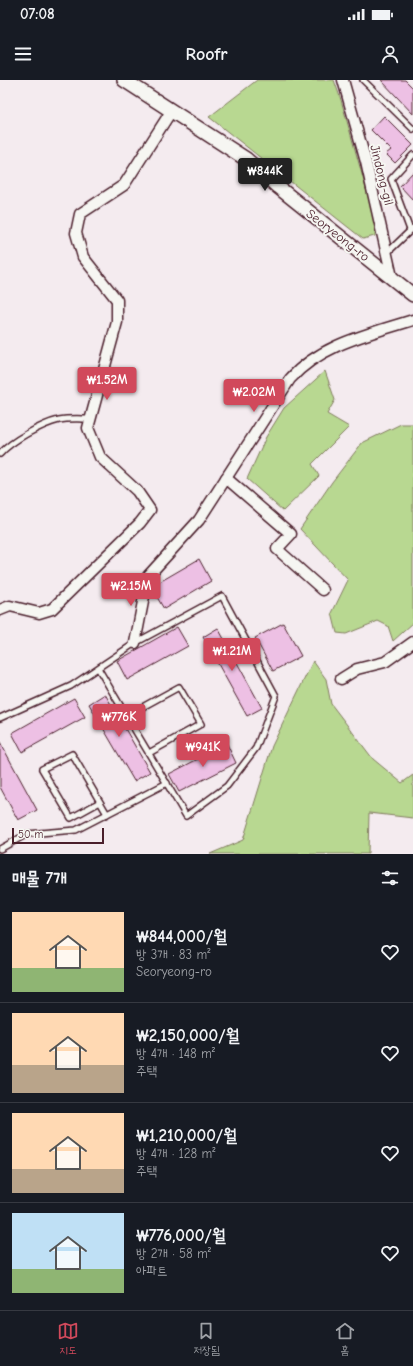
<!DOCTYPE html>
<html lang="ko">
<head>
<meta charset="utf-8">
<style>
  body { margin:0; font-family:"Comic Neue","Poor Story",sans-serif; background:#20242c; color:#f1f3f6; height:100vh; display:flex; flex-direction:column; font-size:15px; white-space:nowrap }
  * { box-sizing:border-box; margin:0 }
  p { font-size:13px; color:#9ea1a6 }
  .icon { flex:none; width:22px; height:22px; fill:none; stroke:currentColor; stroke-width:2; stroke-linecap:round; stroke-linejoin:round }
  .map { position:relative; height:774px; overflow:hidden }
  .drawer { display:flex; flex-direction:column; background:#171b24; flex:1 }
  .drawer>* { flex:none }
  .scale { position:absolute; left:12px; bottom:10px; width:92px; box-sizing:border-box; padding-left:4px; border:2px solid #4a1f2b; border-top:0; font-size:11px; line-height:14px; white-space:nowrap; color:#4a1f2b; -webkit-text-stroke:3px #f6f6f2; paint-order:stroke }
  .price { position:absolute; translate:-50% -34px; padding:0 9px; border-radius:4px; background:#d1495b; color:#fff; font-size:13px; line-height:26px; filter:drop-shadow(0 1px 2px #0008) }
  .price::after { content:''; position:absolute; left:50%; top:24px; width:12px; height:9px; margin-left:-6px; background:inherit; clip-path:polygon(0 0,100% 0,50% 100%) }
  .price.selected { background:#222; color:#fff }
  ul { padding:0; list-style:none }
  li { display:flex; align-items:center; gap:12px; height:100px; padding:0 12px }
  li+li { border-top:1px solid #363941 }
  li span { display:grid; place-items:center; flex:none; width:112px; height:80px; border-radius:0px; color:#555 }
  li>.icon { margin-inline-start:auto }
  span .icon { width:48px; height:48px; fill:#fffc; stroke-width:1 }
  li b { font-size:17px }
  h2 { display:flex; justify-content:space-between; align-items:center; height:48px; padding:0 12px; font-size:17px }
  .status { display:flex; justify-content:space-between; align-items:center; height:28px; padding:0 20px; background:#171b24; direction:ltr }
  .status svg { height:11px; fill:currentColor }
  header { display:flex; justify-content:space-between; align-items:center; height:52px; padding:0 12px; background:#171b24; font-size:18px; font-weight:700 }
  .menu { display:flex; justify-content:space-around; align-items:center; height:56px; border-top:1px solid #363941; background:#171b24; font-size:11px; color:#9ea1a6 }
  .menu a { display:grid; justify-items:center; gap:2px }
  .menu .selected { color:#d1495b }
  .map>svg:first-child { display:block }
</style>
</head>
<body>
<div class="status"><b>07:08</b><svg viewBox="0 0 49 12"><path d="M0 12V9h3v3zM5 12V6h3v6zM10 12V3h3v9zM15 12V0h3v12zM26 1h20v11H26zM47 4h2v5h-2z"/></svg></div>
<header><svg class="icon" aria-label="menu" viewBox="0 0 24 24"><path d="M4 6h16M4 12h16M4 18h16"/></svg>Roofr<svg class="icon" aria-label="person" viewBox="0 0 24 24"><circle cx="12" cy="8" r="4"/><path d="M4 21q1-7 8-7t8 7"/></svg></header>
<div class="map">
<svg width="413" height="774" viewBox="0 0 413 774">
  <rect width="100%" height="100%" fill="#f4ebef"/>
  <filter id="ink" filterUnits="userSpaceOnUse"><feTurbulence type="fractalNoise" baseFrequency=".025" numOctaves="2"/><feDisplacementMap in="SourceGraphic" scale="8" xChannelSelector="R" yChannelSelector="G"/><feConvolveMatrix kernelMatrix="1 2 1 2 8 2 1 2 1" color-interpolation-filters="sRGB"/></filter>
  <g filter="url(#ink)">
    <g fill="#b8d891" stroke="#817c5e">
      <path d="M257 0H334L341 20 376 144 375 156 363 159 209 37Z"/>
      <path d="M325 291 335 320 327 334 349 347 312 384 319 396 283 431 247 399 266 357 284 328Z"/>
      <path d="M401 344H413V543L393 561 388 546 378 541 346 554 337 553 332 533 348 500 300 449 332 402 362 363Z"/>
      <path d="M313 581 326 599 331 624 373 679 402 703 413 695V738L369 733 368 774H210L243 760 272 666Z"/>
    </g>
    <g fill="#edc0e4" stroke="#4a1f2b">
      <path d="M381 0H405L413 8V34Z"/>
      <path d="M384 36 413 65 395 83 386 74 391 70 371 50Z"/>
      <path d="M413 92V120L400 106Z"/>
      <path d="M199 479 211 501 164 529 151 507Z"/>
      <path d="M283 543 301 576 273 591 255 558Z"/>
      <path d="M177 547 188 566 127 600 117 581Z"/>
      <path d="M218 548 262 628 247 636 203 557Z"/>
      <path d="M105 614 150 692 134 701 89 624Z"/>
      <path d="M74 618 85 637 22 672 12 653Z"/>
      <path d="M0 662 37 730 18 740 0 707Z"/>
      <path d="M227 664 236 683 179 712 169 694Z"/>
    </g>
    <g fill="none" stroke-linecap="round" stroke-linejoin="round">
      <defs>
        <g id="service">
          <path d="M363 0 413 49"/>
          <path d="M410 150 391 99 413 75"/>
          <path d="M387 173 413 148"/>
          <path d="M0 374C11 361 42 344 59 340 69 338 81 339 91 339"/>
          <path d="M126 636 179 607 201 644 149 673"/>
          <path d="M0 638 71 606 135 563 222 516 276 616 256 668 227 706 186 736 98 588"/>
          <path d="M100 722 71 738 42 689 72 674 107 734"/>
          <path d="M0 769 27 754 76 750 167 703"/>
        </g>
        <g id="minor">
          <path d="M343 0 366 82 392 197"/>
          <path d="M226 398 291 454 277 469 323 510"/>
          <path d="M0 530 10 526 39 533 52 529 140 443 150 430 137 411 100 377 88 348 117 242V220L83 177 76 153 80 134 124 105 172 30"/>
          <path d="M135 563 148 496 199 440 290 299C321 264 370 254 413 240"/>
          <path d="M341 599 357 589 385 582 413 562"/>
        </g>
        <path id="tertiary" d="M124 0 246 79 278 107 413 215"/>
      </defs>
      <use href="#service" stroke="#4a1f2b" stroke-width="8"/>
      <use href="#minor" stroke="#4a1f2b" stroke-width="13"/>
      <use href="#tertiary" stroke="#4a1f2b" stroke-width="16"/>
      <use href="#service" stroke="#f6f6f2" stroke-width="5"/>
      <use href="#minor" stroke="#f6f6f2" stroke-width="10"/>
      <use href="#tertiary" stroke="#f6f6f2" stroke-width="13"/>
    </g>
  </g>
  <g text-anchor="middle" dominant-baseline="central" stroke-width="4" stroke-linejoin="round" paint-order="stroke">
    <g font-size="13" fill="#4a1f2b" stroke="#f6f6f2">
      <text transform="translate(382 95) rotate(76)">Jindong-gil</text>
      <text transform="translate(338 155) rotate(38)">Seoryeong-ro</text>
    </g>
  </g>
</svg>
<div class="scale">50 m</div>
<b class="price selected" style="left:265px;top:112px">₩844K</b>
<b class="price" style="left:107px;top:321px">₩1.52M</b>
<b class="price" style="left:254px;top:333px">₩2.02M</b>
<b class="price" style="left:131px;top:527px">₩2.15M</b>
<b class="price" style="left:232px;top:592px">₩1.21M</b>
<b class="price" style="left:119px;top:658px">₩776K</b>
<b class="price" style="left:203px;top:688px">₩941K</b>
</div>
<section class="drawer">
<h2>매물 7개<svg class="icon" aria-label="filters" viewBox="0 0 24 24"><path d="M4 7h16M4 17h16"/><circle cx="9" cy="7" r="2"/><circle cx="15" cy="17" r="2"/></svg></h2>
<ul>
<li><span style="background:linear-gradient(#ffd9b3 70%,#8fb573 0)"><svg class="icon" aria-label="home" viewBox="0 0 24 24"><path d="M3 11l9-7 9 7M6 9v11h12V9"/></svg></span><div><b>₩844,000/월</b><p>방 3개 · 83 m²</p><p>Seoryeong-ro</p></div><svg class="icon" aria-label="heart" viewBox="0 0 24 24"><path d="M12 20l-8-8c-3-5 5-10 8-4 3-6 11-1 8 4z"/></svg></li>
<li><span style="background:linear-gradient(#ffd9b3 65%,#b9a48a 0)"><svg class="icon" aria-label="home" viewBox="0 0 24 24"><path d="M3 11l9-7 9 7M6 9v11h12V9"/></svg></span><div><b>₩2,150,000/월</b><p>방 4개 · 148 m²</p><p>주택</p></div><svg class="icon" aria-label="heart" viewBox="0 0 24 24"><path d="M12 20l-8-8c-3-5 5-10 8-4 3-6 11-1 8 4z"/></svg></li>
<li><span style="background:linear-gradient(#ffd9b3 70%,#b9a48a 0)"><svg class="icon" aria-label="home" viewBox="0 0 24 24"><path d="M3 11l9-7 9 7M6 9v11h12V9"/></svg></span><div><b>₩1,210,000/월</b><p>방 4개 · 128 m²</p><p>주택</p></div><svg class="icon" aria-label="heart" viewBox="0 0 24 24"><path d="M12 20l-8-8c-3-5 5-10 8-4 3-6 11-1 8 4z"/></svg></li>
<li><span style="background:linear-gradient(#bfe0f5 70%,#8fb573 0)"><svg class="icon" aria-label="home" viewBox="0 0 24 24"><path d="M3 11l9-7 9 7M6 9v11h12V9"/></svg></span><div><b>₩776,000/월</b><p>방 2개 · 58 m²</p><p>아파트</p></div><svg class="icon" aria-label="heart" viewBox="0 0 24 24"><path d="M12 20l-8-8c-3-5 5-10 8-4 3-6 11-1 8 4z"/></svg></li>
</ul>
</section>
<nav class="menu">
<a class="selected"><svg class="icon" aria-label="map" viewBox="0 0 24 24"><path d="M3 6l6-2 6 2 6-2v14l-6 2-6-2-6 2zM9 4v14M15 6v14"/></svg>지도</a>
<a><svg class="icon" aria-label="saved" viewBox="0 0 24 24"><path d="M7 4h10v16l-5-4-5 4z"/></svg>저장됨</a>
<a><svg class="icon" aria-label="home" viewBox="0 0 24 24"><path d="M3 11l9-7 9 7M6 9v11h12V9"/></svg>홈</a>
</nav>
</body>
</html>
